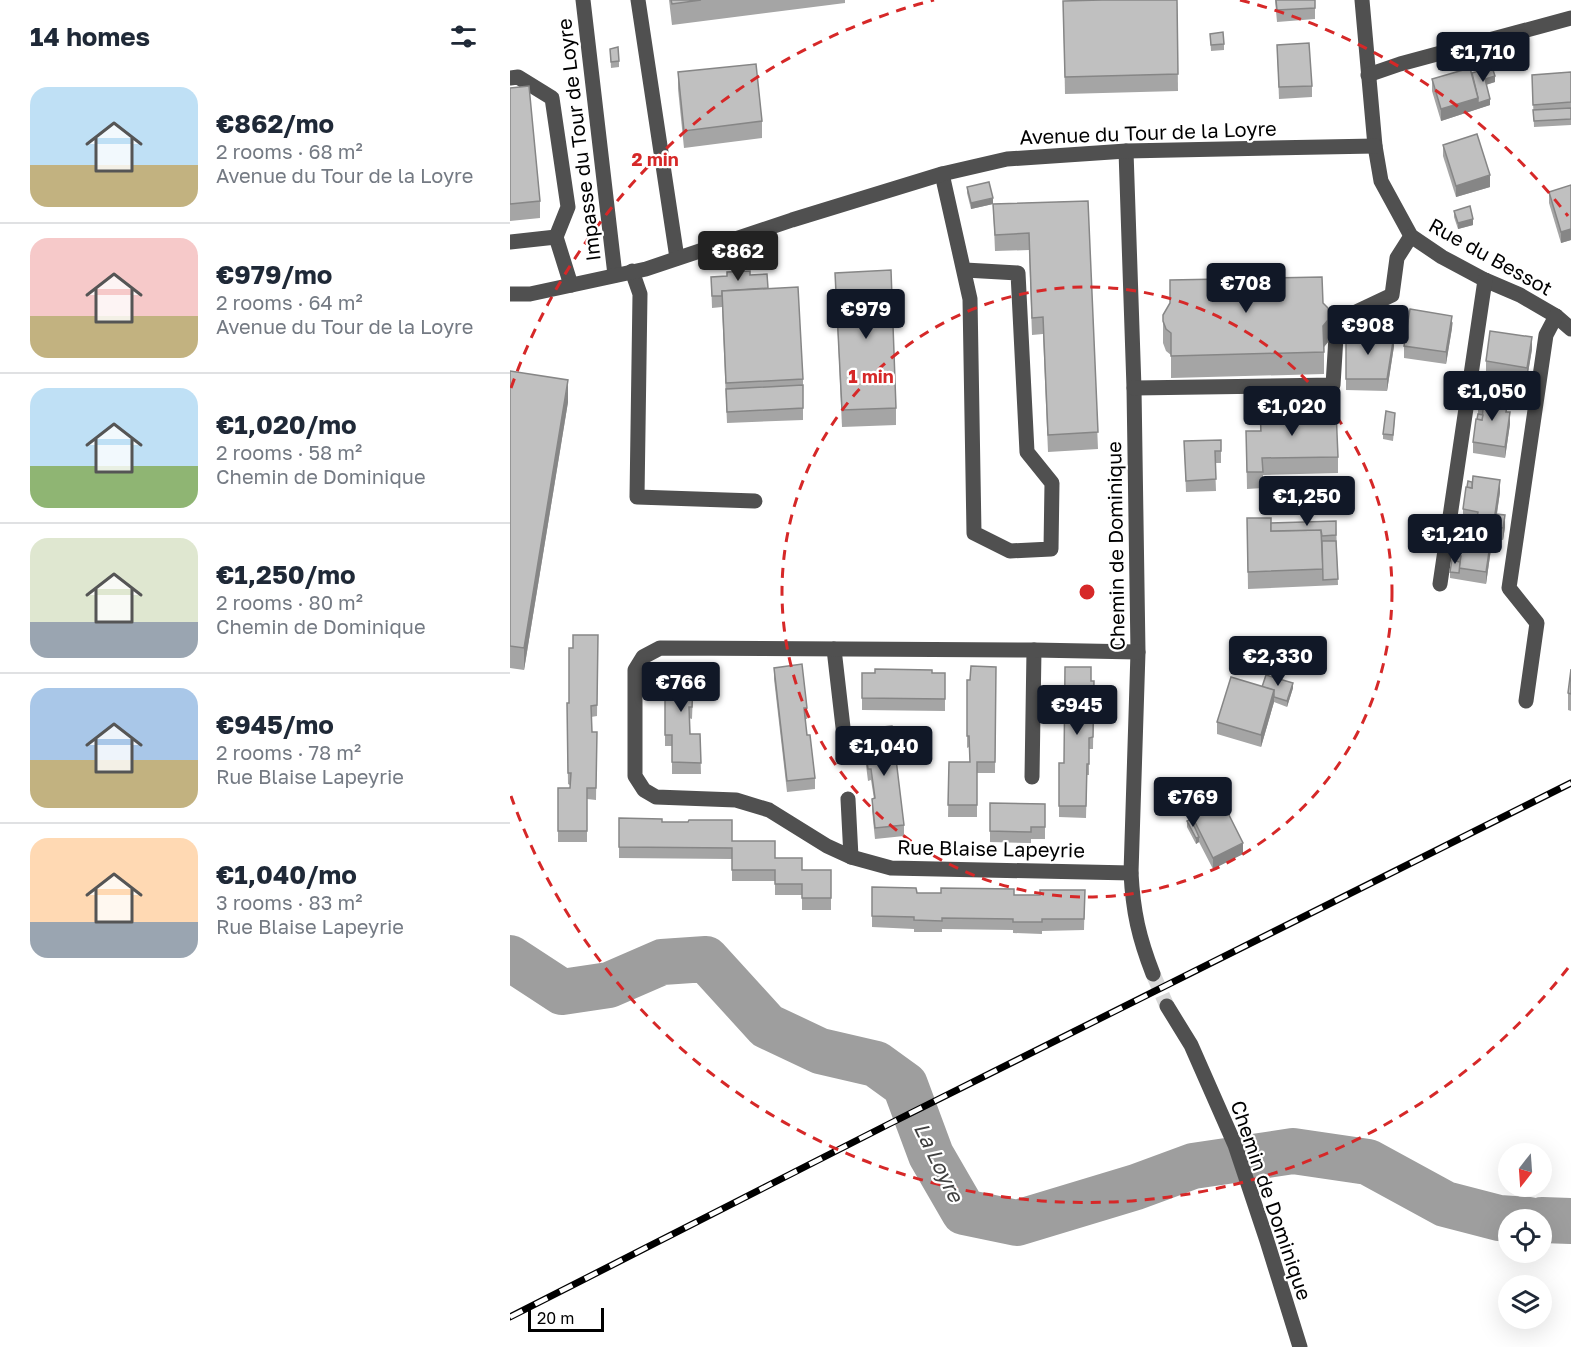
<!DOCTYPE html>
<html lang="en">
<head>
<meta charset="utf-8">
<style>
  body { margin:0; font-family:"Golos Text",sans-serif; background:#f2f2f3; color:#1f2937; height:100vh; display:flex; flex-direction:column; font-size:22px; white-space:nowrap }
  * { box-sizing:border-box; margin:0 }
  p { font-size:20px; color:#747a83 }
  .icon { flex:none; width:33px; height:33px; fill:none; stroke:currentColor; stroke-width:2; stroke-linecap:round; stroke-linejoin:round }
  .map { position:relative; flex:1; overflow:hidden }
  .panel { display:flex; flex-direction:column; background:#fff; width:510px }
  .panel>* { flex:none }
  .needle { width:39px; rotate:197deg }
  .tools { position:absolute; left:988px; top:1143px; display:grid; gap:12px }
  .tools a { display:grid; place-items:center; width:54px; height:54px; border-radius:50%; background:#fff; box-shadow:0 6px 24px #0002; font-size:30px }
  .scale { position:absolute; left:18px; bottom:15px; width:76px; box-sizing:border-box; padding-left:6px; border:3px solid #000; border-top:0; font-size:16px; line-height:21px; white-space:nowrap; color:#000; -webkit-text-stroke:4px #fff; paint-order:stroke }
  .price { position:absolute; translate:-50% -51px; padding:0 14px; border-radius:6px; background:#111827; color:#fff; font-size:20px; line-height:39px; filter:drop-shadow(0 2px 3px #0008) }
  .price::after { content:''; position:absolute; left:50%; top:36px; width:18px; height:14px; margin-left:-9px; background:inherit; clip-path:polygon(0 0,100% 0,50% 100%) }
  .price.selected { background:#222; color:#fff }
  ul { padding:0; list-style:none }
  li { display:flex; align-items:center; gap:18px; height:150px; padding:0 30px }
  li+li { border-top:2px solid #e0e1e3 }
  li span { display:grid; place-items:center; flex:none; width:168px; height:120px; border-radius:18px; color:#555 }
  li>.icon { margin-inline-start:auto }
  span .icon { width:72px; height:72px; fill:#fffc; stroke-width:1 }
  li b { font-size:26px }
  h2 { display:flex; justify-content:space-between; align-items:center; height:72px; padding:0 30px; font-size:26px }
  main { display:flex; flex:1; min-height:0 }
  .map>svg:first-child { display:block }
</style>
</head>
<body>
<main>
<section class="panel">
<h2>14 homes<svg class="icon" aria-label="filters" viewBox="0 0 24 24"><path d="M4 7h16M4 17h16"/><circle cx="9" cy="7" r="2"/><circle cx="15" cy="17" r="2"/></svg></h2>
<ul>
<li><span style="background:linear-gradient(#bfe0f5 65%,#c2b280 0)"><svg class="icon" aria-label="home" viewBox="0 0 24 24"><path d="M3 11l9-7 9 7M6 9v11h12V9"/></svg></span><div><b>€862/mo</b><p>2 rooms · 68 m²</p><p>Avenue du Tour de la Loyre</p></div></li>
<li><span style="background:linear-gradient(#f6c9c9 65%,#c2b280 0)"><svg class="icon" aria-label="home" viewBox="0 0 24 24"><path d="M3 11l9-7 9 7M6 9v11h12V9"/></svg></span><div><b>€979/mo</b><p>2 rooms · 64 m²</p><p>Avenue du Tour de la Loyre</p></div></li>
<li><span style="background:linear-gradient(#bfe0f5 65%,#8fb573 0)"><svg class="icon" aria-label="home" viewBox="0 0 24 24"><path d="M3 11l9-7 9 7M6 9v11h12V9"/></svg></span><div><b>€1,020/mo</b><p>2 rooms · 58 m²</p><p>Chemin de Dominique</p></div></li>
<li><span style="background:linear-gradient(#dfe7d0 70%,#9aa5b1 0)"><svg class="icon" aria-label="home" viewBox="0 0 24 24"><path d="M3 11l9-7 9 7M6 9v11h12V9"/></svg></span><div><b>€1,250/mo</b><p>2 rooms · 80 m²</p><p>Chemin de Dominique</p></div></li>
<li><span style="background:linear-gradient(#a9c7e8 60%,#c2b280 0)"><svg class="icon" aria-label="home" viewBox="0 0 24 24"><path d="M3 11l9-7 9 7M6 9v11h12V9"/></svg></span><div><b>€945/mo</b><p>2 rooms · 78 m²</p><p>Rue Blaise Lapeyrie</p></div></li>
<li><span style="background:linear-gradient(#ffd9b3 70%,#9aa5b1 0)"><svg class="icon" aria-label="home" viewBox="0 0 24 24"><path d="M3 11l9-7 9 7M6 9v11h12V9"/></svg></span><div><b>€1,040/mo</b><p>3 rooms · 83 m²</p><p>Rue Blaise Lapeyrie</p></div></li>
</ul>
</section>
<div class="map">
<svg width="1061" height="1347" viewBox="0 0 1061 1347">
  <rect width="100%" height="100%" fill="#fff"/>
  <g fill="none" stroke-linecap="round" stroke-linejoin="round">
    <g stroke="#9e9e9e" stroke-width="46">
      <path d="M0 958 52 992 99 985 152 962 196 959 257 1026 310 1051 366 1064 395 1085 421 1155 454 1212 507 1223 626 1187 683 1166 783 1151 858 1162 935 1204 989 1218 1019 1220"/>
      <path d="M1032 1220 1061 1221"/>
    </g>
    <path stroke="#d9d9d9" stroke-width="15" stroke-dasharray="15 8" stroke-linecap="butt" d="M643 974 657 1006"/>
    <g stroke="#505050" stroke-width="15">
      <path d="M73 0 105 275"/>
      <path d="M128 0 167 258"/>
      <path d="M852 0 865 146 871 181 901 236 932 257 975 280 1010 295 1046 316 1061 329"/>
      <path d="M858 75 890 64 1061 18"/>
      <path d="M0 78 8 77 42 98 58 207 46 237 61 285"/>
      <path d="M616 151 624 388 628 652 621 873C623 912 629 938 643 974"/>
      <path d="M432 174 460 299 464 533 500 551 541 549 542 483 517 452 508 273 455 270"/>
      <path d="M0 242 46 237"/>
      <path d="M122 271 130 294 127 497 245 501"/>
      <path d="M0 294H20L136 269 282 220 432 174 497 159 616 151 865 146"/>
      <path d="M624 388 823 385 827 321 882 295 887 258 901 236"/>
      <path d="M930 584 975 280"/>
      <path d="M324 649 334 736"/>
      <path d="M1016 701 1027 623 999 588 1036 335 1046 316"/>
      <path d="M522 777 524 650"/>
      <path d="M338 799 341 857"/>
      <path d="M621 873 381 868 341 857 317 846 259 810 226 800 146 797 134 790 125 776V670L133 657 150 648 524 650 628 652"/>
      <path d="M657 1006 681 1045 725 1145 757 1241 790 1347"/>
    </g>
    <defs>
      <path id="rail" d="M0 1317 377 1125 1061 783"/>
    </defs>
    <use href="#rail" stroke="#000" stroke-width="7"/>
    <use href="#rail" stroke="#fff" stroke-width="4.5" stroke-dasharray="14" stroke-linecap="butt"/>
  </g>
  <g fill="#a5a5a5">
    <path d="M159 0H335V3L162 25Z"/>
    <path d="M667 0 668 91 555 94 553 1Z"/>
    <path d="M765 0H805V19L767 22Z"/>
    <path d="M700 34 714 44V50L701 51Z"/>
    <path d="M767 45 802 86V97L769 99Z"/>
    <path d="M100 49 109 61V67L101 68Z"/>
    <path d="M168 72 252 121V138L174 148 168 89Z"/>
    <path d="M1061 72V125L1024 127 1022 75Z"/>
    <path d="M962 73 985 82 976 85 980 105 931 121 922 91V79Z"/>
    <path d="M0 88 30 201V218L0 221Z"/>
    <path d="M933 145 980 187 946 197 933 156Z"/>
    <path d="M1061 185V240L1051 243 1039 203V192Z"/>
    <path d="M457 187 483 204 461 209 457 193Z"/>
    <path d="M578 201 588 449 538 452 533 334 522 335 519 250 485 251 483 204Z"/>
    <path d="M944 211 963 225 948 229 944 217Z"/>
    <path d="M325 273 386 408V425L332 427Z"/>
    <path d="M240 275 258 288 293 379V420L217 423 212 307 202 308 201 277Z"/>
    <path d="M760 278 813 303 818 342 814 347V374L661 378V355L656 351 653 343V315Z"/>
    <path d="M943 322 936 364 894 358V346Z"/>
    <path d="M836 335 884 346 877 391 836 390Z"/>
    <path d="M1022 349 1017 379 976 373V361Z"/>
    <path d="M0 371 58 402 14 670 0 668Z"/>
    <path d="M968 408 998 412 1000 424 995 458 963 453V442L968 414Z"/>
    <path d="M750 413 828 457V473L753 475V488L737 489 736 431H750Z"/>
    <path d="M885 418 883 441 873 439V434Z"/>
    <path d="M711 440V463H705L706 491 676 492 674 441Z"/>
    <path d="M990 492 987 514 995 527 993 540 981 538V549L976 584 940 578V572L946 554 948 545H946V533L953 521V509Z"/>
    <path d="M737 518 761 523 826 521 828 585 738 589Z"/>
    <path d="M88 635 87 716 81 717 82 732H87L86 800 77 799V842H48V788H60V785L58 784 57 714 59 703 63 648Z"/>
    <path d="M155 664H184L182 719 179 718 180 734H190L191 774H162V746H155Z"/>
    <path d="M486 667 485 773H467V817H438L439 762H460L459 747 457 748V680H460Z"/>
    <path d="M264 668 297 708V719H295L297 735 305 778V789L277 792 264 679Z"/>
    <path d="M1061 669V711L1058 710V693Z"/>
    <path d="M352 673H435V711L352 710Z"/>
    <path d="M581 681H584L583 749H579V775H577L576 818 549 817V763H554Z"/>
    <path d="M752 687 783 688 777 707 764 702 751 747 707 734V722Z"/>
    <path d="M353 729 394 825V836L365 839 362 810V799H364L361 780 358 781 353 741Z"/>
    <path d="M480 803 535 804V839H521V843L480 842Z"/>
    <path d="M681 814 733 854 703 869 689 842 686 844 677 827V821L681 819Z"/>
    <path d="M109 818 152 822 222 841 292 870H321V910H292V895H265V881H222V859L109 858Z"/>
    <path d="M362 887 407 893 504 895H530L575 890 574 930 532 931V934L503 933V930L432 929V932H404V929L362 927Z"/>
  </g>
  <g fill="#868686">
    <path d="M985 76V82L975 85V79Z"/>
    <path d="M968 98 980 99V105L931 121V109Z"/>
    <path d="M980 175V187L946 197V186Z"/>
    <path d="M483 198V204L461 209V203Z"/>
    <path d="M963 219V225L948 229V223Z"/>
    <path d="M1061 229V240L1051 243V232Z"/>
    <path d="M942 316V328L936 364V352Z"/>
    <path d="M818 320V342L813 348V326Z"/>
    <path d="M884 335V346L877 391V379Z"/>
    <path d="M1022 337V349L1017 379V368Z"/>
    <path d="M58 380V402L14 670V648Z"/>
    <path d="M1000 412V424L995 458V447Z"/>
    <path d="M990 480V492L985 525V514Z"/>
    <path d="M995 515V527L993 540V528Z"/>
    <path d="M981 538V549L976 584V572Z"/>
    <path d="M783 683V688L777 707V701Z"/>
    <path d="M764 690V702L751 747V735Z"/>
    <path d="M689 837V842L686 844V838Z"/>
    <path d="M733 843V854L703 869V858Z"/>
  </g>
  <g fill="#c0c0c0" stroke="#868686" stroke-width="1.5">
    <path d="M161 0H191L162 4Z"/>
    <path d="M592 0H667L668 74 555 77 553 1Z"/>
    <path d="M766 0H805V8L767 10Z"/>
    <path d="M713 32 714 44 701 45 700 34Z"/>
    <path d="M799 43 802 86 769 87 767 45Z"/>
    <path d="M108 47 109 61 101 62 100 49Z"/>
    <path d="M246 64 252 121 174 131 168 72Z"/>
    <path d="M982 67 985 76 975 79 980 99 968 103V98L962 73Z"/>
    <path d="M960 68 968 98 931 109 922 79Z"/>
    <path d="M1061 72V102L1023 105 1022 75Z"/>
    <path d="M19 86 30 201 0 204V88Z"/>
    <path d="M1061 108V119L1024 121 1023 110Z"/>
    <path d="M967 134 980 175 946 186 933 145Z"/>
    <path d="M479 182 483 198 461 203 457 187Z"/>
    <path d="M1061 185V229L1051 232 1039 192Z"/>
    <path d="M578 201 588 432 538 435 533 317 522 318 519 233 485 235 483 204Z"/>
    <path d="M960 206 963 219 948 223 944 211Z"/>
    <path d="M760 265V278L812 277 813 303 818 308V320L813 326 814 352 661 356V333L656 329 653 321V315L660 303V280L712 279 711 266Z"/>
    <path d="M381 270 386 408 332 410 325 273Z"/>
    <path d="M240 271V275L257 274 258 288 212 291V296H202L201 277 217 276V272Z"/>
    <path d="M288 287 293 379 216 383 212 291Z"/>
    <path d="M900 309 942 316 936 352 894 346Z"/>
    <path d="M980 331 1022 337 1017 368 976 361Z"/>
    <path d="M836 335H884L877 379H836Z"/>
    <path d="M0 371 58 380 14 648 0 646Z"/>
    <path d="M293 385V408L217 412 216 389Z"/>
    <path d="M970 395 998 400 996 412H1000L995 447 963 442 966 419 972 420 973 409 968 408Z"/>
    <path d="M826 410 828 457 752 458 753 472H737L736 431H751L750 413Z"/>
    <path d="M876 411 885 413 883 435 873 434Z"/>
    <path d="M968 414 973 415 972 420 967 419Z"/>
    <path d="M711 440V451H705L706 479 676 481 674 441Z"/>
    <path d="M963 476 990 480 985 514 995 515 993 528 976 526 974 537 981 538 976 572 949 568 951 556H946L950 533H946L948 520 966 523 968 512 953 509 956 487 962 488Z"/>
    <path d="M958 481 962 482V488L957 487Z"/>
    <path d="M737 518H761V531L811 530 813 569 738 572Z"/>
    <path d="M826 521V535L812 536 811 530 761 531V523Z"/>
    <path d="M812 541H826L828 579 813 580Z"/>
    <path d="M943 553 946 554V561L950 562 949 573 940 572Z"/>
    <path d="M63 635H88L87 705 81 706 82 732H87L86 788H77V831H48V788H60L61 773H58L57 703H59V648H63Z"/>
    <path d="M155 664H184L182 707H179L180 734H190L191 763 162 762V735H155Z"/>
    <path d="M292 664 297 708H294L297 735H300L305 778 277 781 264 668Z"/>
    <path d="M461 666 486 667 485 762H467V805H438L439 762H460L459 736H457V680H460Z"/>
    <path d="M555 667H581V681H584L583 737 579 738V764H577L576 806H549V763H554Z"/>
    <path d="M365 669 422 670V673H435V699L352 698V673H365Z"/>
    <path d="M1061 669V694L1058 693Z"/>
    <path d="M756 675 783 683 777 701 764 697V690L752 687Z"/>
    <path d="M721 677 764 690 751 735 707 722Z"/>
    <path d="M382 726 394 825 365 828 362 799 365 798 361 769H358L353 729Z"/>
    <path d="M711 799 733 843 703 858 681 814Z"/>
    <path d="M480 803 535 804V827H521V832L480 831Z"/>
    <path d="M109 818 152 819V822H178L179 820H222V841H265V858H292V870H321V898H292V884H265V870H222V848L109 847Z"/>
    <path d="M681 819 689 837 686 838 677 821Z"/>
    <path d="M362 887 406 888 407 893H431V888L504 889V895H530V890H575L574 919H532V922H503V919L432 918V921L404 920V917L362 916Z"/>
  </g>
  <g fill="none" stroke="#d62828" stroke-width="3" stroke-dasharray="10 8">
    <circle cx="577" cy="592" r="305"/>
    <path d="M1058 968A611 611 0 0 1 1 796M1 388A611 611 0 0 1 424 0M730 0A611 611 0 0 1 1058 216"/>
  </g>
  <g text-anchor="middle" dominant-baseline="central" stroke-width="4.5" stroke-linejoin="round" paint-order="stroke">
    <g font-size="20" fill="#000" stroke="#fff">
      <text transform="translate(638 132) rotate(-2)">Avenue du Tour de la Loyre</text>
      <text transform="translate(68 140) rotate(-97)">Impasse du Tour de Loyre</text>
      <text transform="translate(981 256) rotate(29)">Rue du Bessot</text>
      <text transform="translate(605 546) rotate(-91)">Chemin de Dominique</text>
      <text transform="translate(481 848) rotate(1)">Rue Blaise Lapeyrie</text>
      <text transform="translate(762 1200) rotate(71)">Chemin de Dominique</text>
    </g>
    <g font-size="21" font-style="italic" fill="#3f3f3f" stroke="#fff">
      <text transform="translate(429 1162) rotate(64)">La Loyre</text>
    </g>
  </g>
  <circle cx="577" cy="592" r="9" fill="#d62828" stroke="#fff" stroke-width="3"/>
  <g font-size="18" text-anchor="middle" font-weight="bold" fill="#d62828" stroke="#fff" stroke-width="4.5" stroke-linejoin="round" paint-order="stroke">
    <text x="145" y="166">2 min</text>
    <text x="361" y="383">1 min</text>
  </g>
</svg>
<div class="tools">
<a><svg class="needle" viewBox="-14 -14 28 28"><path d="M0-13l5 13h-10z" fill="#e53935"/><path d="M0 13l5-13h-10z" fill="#747a83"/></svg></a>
<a><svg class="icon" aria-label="locate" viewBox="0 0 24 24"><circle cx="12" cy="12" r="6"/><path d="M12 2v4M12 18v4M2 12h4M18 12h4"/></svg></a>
<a><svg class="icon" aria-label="layers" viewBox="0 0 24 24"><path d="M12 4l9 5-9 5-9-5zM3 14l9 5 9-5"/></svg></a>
</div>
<div class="scale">20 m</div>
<b class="price" style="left:973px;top:83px">€1,710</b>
<b class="price selected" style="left:228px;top:282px">€862</b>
<b class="price" style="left:736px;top:314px">€708</b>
<b class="price" style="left:356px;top:340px">€979</b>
<b class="price" style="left:858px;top:356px">€908</b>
<b class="price" style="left:982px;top:422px">€1,050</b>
<b class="price" style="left:782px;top:437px">€1,020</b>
<b class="price" style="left:797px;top:527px">€1,250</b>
<b class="price" style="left:945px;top:565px">€1,210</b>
<b class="price" style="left:768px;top:687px">€2,330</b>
<b class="price" style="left:171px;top:713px">€766</b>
<b class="price" style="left:567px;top:736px">€945</b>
<b class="price" style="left:374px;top:777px">€1,040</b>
<b class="price" style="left:683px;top:828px">€769</b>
</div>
</main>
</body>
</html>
